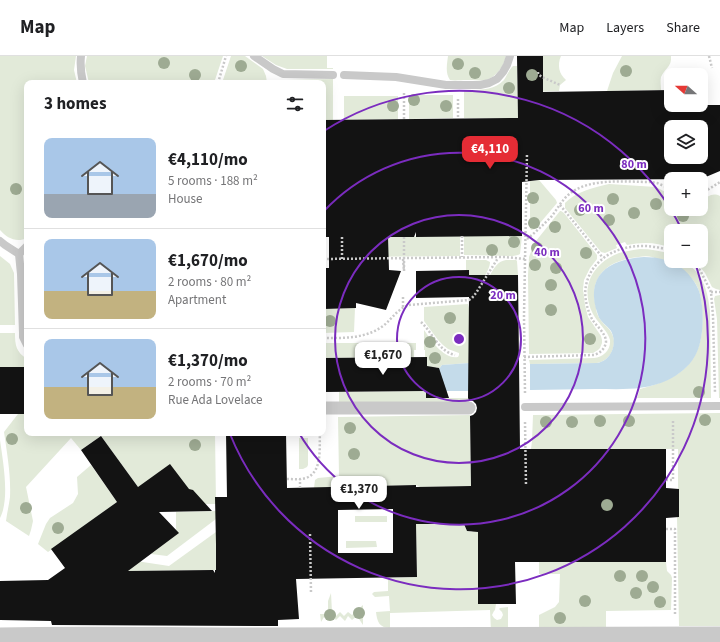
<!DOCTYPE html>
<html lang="en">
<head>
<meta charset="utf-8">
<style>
  body { margin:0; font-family:"Source Sans 3",sans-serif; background:#f6f6f6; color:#202124; height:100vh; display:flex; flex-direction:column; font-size:15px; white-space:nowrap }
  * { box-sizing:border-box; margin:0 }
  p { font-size:13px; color:#757577 }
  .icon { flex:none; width:22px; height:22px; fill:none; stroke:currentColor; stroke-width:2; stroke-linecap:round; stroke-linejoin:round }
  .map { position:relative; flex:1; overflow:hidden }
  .panel { position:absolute; left:24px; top:24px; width:302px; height:356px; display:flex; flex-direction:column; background:#fff; border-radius:8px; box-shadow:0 4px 16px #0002 }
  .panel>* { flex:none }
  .needle { width:26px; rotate:291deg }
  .tools { position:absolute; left:664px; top:12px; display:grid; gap:8px }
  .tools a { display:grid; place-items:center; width:44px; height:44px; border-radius:8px; background:#fff; box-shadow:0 4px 16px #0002; font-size:20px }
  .price { position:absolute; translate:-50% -34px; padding:0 9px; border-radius:8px; background:#fff; color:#222; font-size:13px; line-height:26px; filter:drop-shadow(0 1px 2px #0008) }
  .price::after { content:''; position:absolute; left:50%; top:24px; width:12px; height:9px; margin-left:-6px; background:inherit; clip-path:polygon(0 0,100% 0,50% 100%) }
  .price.active { background:#e52c35; color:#fff }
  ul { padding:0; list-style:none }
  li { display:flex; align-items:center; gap:12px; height:100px; padding:0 20px }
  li+li { border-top:1px solid #e0e0e0 }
  li span { display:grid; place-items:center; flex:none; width:112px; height:80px; border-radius:8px; color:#555 }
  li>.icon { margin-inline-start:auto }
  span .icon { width:48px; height:48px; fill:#fffc; stroke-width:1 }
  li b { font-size:17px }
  h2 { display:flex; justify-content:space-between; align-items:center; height:48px; padding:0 20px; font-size:17px }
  header { display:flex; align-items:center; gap:24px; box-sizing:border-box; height:56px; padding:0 20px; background:#fff; border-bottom:1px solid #e0e0e0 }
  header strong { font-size:19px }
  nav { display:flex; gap:22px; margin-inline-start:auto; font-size:14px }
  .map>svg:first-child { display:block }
</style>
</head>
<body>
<header>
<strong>Map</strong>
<nav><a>Map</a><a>Layers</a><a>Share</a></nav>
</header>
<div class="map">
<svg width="720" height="586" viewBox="0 0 720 586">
  <rect width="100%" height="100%" fill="#fff"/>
  <g fill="#e2ead9">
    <path d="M0 0H76L74 14 77 27H27V182C16 187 7 182 0 174Z"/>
    <path d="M87 0H223L214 27H89L85 10Z"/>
    <path d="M231 0H245L263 13 266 20 267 27H222Z"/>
    <path d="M262 0H327V12H333V13H287L276 9Z"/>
    <path d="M448 0H506C504 10 496 21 486 24 479 25 472 24 466 24 461 24 455 25 450 24 445 17 447 8 448 0Z"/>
    <path d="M543 0H561C557 9 559 18 566 24L560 29 559 35 531 36Z"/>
    <path d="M622 0H671C672 11 665 12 661 21 660 25 661 30 661 34L607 35 613 17Z"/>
    <path d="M513 10H517L518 62H464V34C478 34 494 35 504 24 507 19 509 14 513 10Z"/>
    <path d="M333 23V64H323V27H281L286 24Z"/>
    <path d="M409 39H453V62L409 63Z"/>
    <path d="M344 40H398V63L344 64Z"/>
    <path d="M539 124 556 144 557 147 535 173 531 174 530 172V125Z"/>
    <path d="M609 128 656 131 671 139V153H701V145C708 141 712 136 720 140V234L716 233 712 231 705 217 701 212 694 205H701V175H671V192C657 186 642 186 627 189L625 186 616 189 617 192 605 197 601 196 565 152V147C575 136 595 131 609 128Z"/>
    <path d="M560 155H561L564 157 597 199V203L590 212 584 224 583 233 585 249 588 261 601 280 602 284V287L600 292 598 294 593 297 529 298 528 219 529 201 532 193 536 185Z"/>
    <path d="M460 180V200L344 201V181Z"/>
    <path d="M464 180H522L520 198 518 199 513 200 464 199Z"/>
    <path d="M640 193C651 193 661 195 671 198V205C675 205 681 204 684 205 686 206 688 208 689 209 704 220 708 237 710 255L711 342H637L640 333C674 324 699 312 702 273 703 259 703 234 692 223 688 219 679 216 674 213 668 209 659 203 652 201 646 199 638 201 631 202 605 207 589 222 596 251 596 255 597 259 600 263 605 271 613 273 614 285 614 296 608 305 597 307L530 308 529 304 594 302C603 301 611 294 610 284 608 275 597 266 593 258 579 231 593 207 619 197 626 195 633 194 640 193Z"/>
    <path d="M0 200 10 208 14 217 15 269H0Z"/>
    <path d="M466 204H486L490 206C490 215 478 230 473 237L466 214Z"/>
    <path d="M506 204H516L517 205 518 219H490C494 212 498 205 506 204Z"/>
    <path d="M323 232 324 253 355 252 354 276 323 277Z"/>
    <path d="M720 239V342H719L717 263 714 243 715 240Z"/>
    <path d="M468 248 469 252V307L442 309 439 313 438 312 436 311 435 313 427 314 425 301V294H424V274C431 284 444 304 458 301L459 299V297L448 293 443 289 438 284 424 265V251Z"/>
    <path d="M0 277H15C15 289 16 296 27 303V311H0Z"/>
    <path d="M323 287H416V294H414V301L323 302Z"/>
    <path d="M426 335V342H469V346L339 347V336Z"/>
    <path d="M720 357V570H679L677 461H679V433H678V393H531L532 385 533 359Z"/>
    <path d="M18 358H27V377H215L216 448H187L138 431 101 380 81 394 71 382 26 431 33 465 31 474 29 480 6 465C7 457 9 449 10 441 11 419 7 397 4 376Z"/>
    <path d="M470 359 471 430 420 431 416 429 314 432 315 424 318 422 339 420 338 361Z"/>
    <path d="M299 382H308V409L307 411 303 413H299Z"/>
    <path d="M0 384C3 406 10 443 0 462Z"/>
    <path d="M91 409 117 446 48 496 38 488 46 468 50 462 73 447 78 438 77 421Z"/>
    <path d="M216 455V463L167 500 151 498 178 477 176 474V456Z"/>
    <rect x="355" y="460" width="32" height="6"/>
    <path d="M416 468H466L465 471 467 475 472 476 478 470V548H496L495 554 494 555 492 559 494 562 497 564 501 563 503 559 502 556 499 553 500 552 508 551V575L491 576 490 554 390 557V572C379 572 377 565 376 556L390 555 389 540 375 541 372 538 374 536 388 535V522L417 521Z"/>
    <path d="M216 476 217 514 127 515 136 505 169 510Z"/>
    <path d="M346 485H376L377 491 346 492Z"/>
    <path d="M539 506H666L667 515 671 519 672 522 671 554 606 555V574H539V559L555 551 559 546 560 518H539Z"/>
    <path d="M331 537 332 556 336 560 340 556 344 560 348 556 352 559 363 549V569L357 560 352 564 348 560 345 565 340 560 336 564 332 560 328 565 324 561 321 566 320 558H328V545Z"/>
  </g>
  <g fill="#c4dbea">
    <path d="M644 201C658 201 672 204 683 213 690 219 696 227 699 235 705 253 704 285 695 300 689 311 678 319 668 324 644 335 622 333 596 333 574 333 552 334 530 334V308L597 307C611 305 618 288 611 275 607 269 600 266 598 259 584 220 608 203 644 201Z"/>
    <path d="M469 307V335H432L439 313 442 309Z"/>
  </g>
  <g fill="#131313" fill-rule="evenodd">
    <path d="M517 0H543V36L671 34V49H720V115L701 123 539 124 522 126V180L416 181V176L414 181H388L389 214 401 215 386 254 356 247V252L324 253 323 212H329V181H323V64L518 62ZM671 71H701V101H671Z"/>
    <path d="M469 214V219H518L520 393H666V432L679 433V461L666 462V506H515L516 548H478V476L467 475 464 468H416L417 521 296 523 299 563 278 564V570L52 569 51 565 0 564V525L48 524 65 512 51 493 117 446 81 394 101 380 138 431 170 408 189 433 193 434 212 455 159 456 179 477 128 515 213 514 215 517V514H216V488L215 441H227L226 377H286L287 432 416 429V431L471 430 470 360 473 359 476 356 477 352 476 348 473 345 469 344 468 342 469 241 416 242V215ZM393 453V497H338V454Z"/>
    <path d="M427 301V310L439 312 449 342H426V335L323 336V302Z"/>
    <rect x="0" y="311" width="27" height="47"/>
  </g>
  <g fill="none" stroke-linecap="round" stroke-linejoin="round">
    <g stroke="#c9c9c9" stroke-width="2.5" stroke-dasharray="2 2" stroke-linecap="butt">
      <path d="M709 0 712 12"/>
      <path d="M538 16V18L542 21 560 29"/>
      <path d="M218 27 226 0"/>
      <path d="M458 43V62"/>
      <path d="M404 63V37"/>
      <path d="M701 138 720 126"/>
      <path d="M560 149 603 202"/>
      <path d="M462 180V201"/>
      <path d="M342 181V203"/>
      <path d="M527 183C536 176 544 168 552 160 557 153 561 146 567 140 587 121 625 126 651 126L657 127 671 133"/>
      <path d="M323 203 505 201 525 203"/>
      <path d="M403 203 404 215"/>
      <path d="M690 205 700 214 711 236 713 260 715 337"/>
      <path d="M711 236H720"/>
      <path d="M403 251V241"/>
      <path d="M421 266C433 277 438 295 455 299"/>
      <path d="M323 282C343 282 365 283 383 270 392 263 397 253 409 249L469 244 472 242 476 237 498 202"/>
      <path d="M524 301 594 299C600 297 605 293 606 286 606 277 596 270 592 263 589 257 587 251 586 245 584 235 586 225 591 216 607 189 644 185 671 195"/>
      <path d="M525 337 524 260 527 97"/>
      <path d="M525 366 526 430"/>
      <path d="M287 423C293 423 300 424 306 422 323 416 319 391 320 377"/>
      <path d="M666 424H673V364"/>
      <path d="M300 432V423"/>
      <path d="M666 473H675V560"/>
      <path d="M310 478 311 537"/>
    </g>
    <g stroke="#c9c9c9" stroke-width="8">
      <path d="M81 0C80 9 81 18 83 27"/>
      <path d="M254 0 273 13 283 18 333 19"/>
      <path d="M344 19 396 21 446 29H480L489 27 497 23 503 16 507 9 510 0"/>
      <path d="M0 185 5 189 19 198 21 218 23 277V281L27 289"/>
      <path d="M19 198 27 190"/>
      <path d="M525 351 720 350"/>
    </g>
    <path stroke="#c9c9c9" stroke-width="13" d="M323 352H469"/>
    <path stroke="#c9c9c9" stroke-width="17" d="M0 580C82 578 164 580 246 580 404 580 562 579 720 579"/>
    <path stroke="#c9c9c9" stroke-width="2.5" stroke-dasharray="2 2" stroke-linecap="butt" d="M404 181V215"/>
  </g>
  <g fill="#9eab93">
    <circle cx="164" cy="7" r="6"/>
    <circle cx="458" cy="8" r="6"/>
    <circle cx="241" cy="10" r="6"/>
    <circle cx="626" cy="15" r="6"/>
    <circle cx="475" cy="17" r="6"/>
    <circle cx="195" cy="19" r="6"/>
    <circle cx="532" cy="19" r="6"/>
    <circle cx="509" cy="32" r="6"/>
    <circle cx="414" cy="44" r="6"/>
    <circle cx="393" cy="50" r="6"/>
    <circle cx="446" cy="50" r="6"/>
    <circle cx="16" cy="133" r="6"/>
    <circle cx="533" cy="142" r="6"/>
    <circle cx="613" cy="143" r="6"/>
    <circle cx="656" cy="148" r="6"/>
    <circle cx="580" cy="154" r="6"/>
    <circle cx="634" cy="157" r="6"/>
    <circle cx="683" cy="160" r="6"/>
    <circle cx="609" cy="164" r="6"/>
    <circle cx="534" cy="167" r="6"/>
    <circle cx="555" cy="171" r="6"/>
    <circle cx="514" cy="186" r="6"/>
    <circle cx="537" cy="192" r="6"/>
    <circle cx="492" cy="194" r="6"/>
    <circle cx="586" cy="197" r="6"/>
    <circle cx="535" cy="209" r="6"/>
    <circle cx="556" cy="212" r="6"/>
    <circle cx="551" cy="229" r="6"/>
    <circle cx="551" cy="254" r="6"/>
    <circle cx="450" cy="262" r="6"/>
    <circle cx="330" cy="265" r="6"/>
    <circle cx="590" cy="283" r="6"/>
    <circle cx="430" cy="286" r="6"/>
    <circle cx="435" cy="302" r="6"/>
    <circle cx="699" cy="336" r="6"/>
    <circle cx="705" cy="364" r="6"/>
    <circle cx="600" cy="365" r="6"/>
    <circle cx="629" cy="365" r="6"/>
    <circle cx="546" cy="366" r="6"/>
    <circle cx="572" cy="366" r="6"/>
    <circle cx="350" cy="372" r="6"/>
    <circle cx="12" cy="383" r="6"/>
    <circle cx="195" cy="389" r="6"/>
    <circle cx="354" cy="398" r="6"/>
    <circle cx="607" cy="449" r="6"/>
    <circle cx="26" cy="452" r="6"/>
    <circle cx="58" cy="472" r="6"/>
    <circle cx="620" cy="520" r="6"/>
    <circle cx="642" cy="520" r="6"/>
    <circle cx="653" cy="531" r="6"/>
    <circle cx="636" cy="537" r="6"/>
    <circle cx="585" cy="545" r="6"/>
    <circle cx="660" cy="546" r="6"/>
    <circle cx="359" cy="557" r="6"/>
    <circle cx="330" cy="559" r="6"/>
    <circle cx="560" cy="562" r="6"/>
  </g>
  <g fill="none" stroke="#7b2cbf" stroke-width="2">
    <circle cx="459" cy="283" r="62"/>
    <circle cx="459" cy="283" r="124"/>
    <path d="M324 155A186 186 0 1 1 299 377"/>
    <path d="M324 75A248 248 0 0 1 682 174M695 206A248 248 0 0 1 230 378"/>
  </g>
  <circle cx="459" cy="283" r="6" fill="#7b2cbf" stroke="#fff" stroke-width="2"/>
  <g font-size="12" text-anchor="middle" font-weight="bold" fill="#7b2cbf" stroke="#fff" stroke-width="4" stroke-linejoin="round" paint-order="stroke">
    <text x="634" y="112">80 m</text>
    <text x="591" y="156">60 m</text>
    <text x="547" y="200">40 m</text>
    <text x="503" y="243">20 m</text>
  </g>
</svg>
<div class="tools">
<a><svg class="needle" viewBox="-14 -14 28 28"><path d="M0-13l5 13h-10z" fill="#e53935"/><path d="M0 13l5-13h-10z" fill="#757577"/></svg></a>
<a><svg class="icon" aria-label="layers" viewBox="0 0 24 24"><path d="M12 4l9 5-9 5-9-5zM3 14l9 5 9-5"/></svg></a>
<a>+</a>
<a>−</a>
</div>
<b class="price active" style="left:490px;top:114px">€4,110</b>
<b class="price" style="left:383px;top:320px">€1,670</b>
<b class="price" style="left:359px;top:454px">€1,370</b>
<section class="panel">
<h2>3 homes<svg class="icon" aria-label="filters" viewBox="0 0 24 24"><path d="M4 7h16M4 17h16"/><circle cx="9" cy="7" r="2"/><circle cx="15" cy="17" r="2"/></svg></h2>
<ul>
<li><span style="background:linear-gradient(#a9c7e8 70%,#9aa5b1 0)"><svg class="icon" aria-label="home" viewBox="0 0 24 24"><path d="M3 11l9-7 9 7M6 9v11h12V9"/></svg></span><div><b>€4,110/mo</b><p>5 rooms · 188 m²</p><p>House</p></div></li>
<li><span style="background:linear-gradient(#a9c7e8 65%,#c2b280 0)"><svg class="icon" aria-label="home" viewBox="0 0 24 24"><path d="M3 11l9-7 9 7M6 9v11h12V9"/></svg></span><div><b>€1,670/mo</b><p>2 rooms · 80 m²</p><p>Apartment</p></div></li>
<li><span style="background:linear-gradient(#a9c7e8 60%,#c2b280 0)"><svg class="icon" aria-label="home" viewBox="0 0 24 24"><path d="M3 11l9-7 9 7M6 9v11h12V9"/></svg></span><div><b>€1,370/mo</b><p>2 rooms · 70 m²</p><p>Rue Ada Lovelace</p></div></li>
</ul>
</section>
</div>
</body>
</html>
